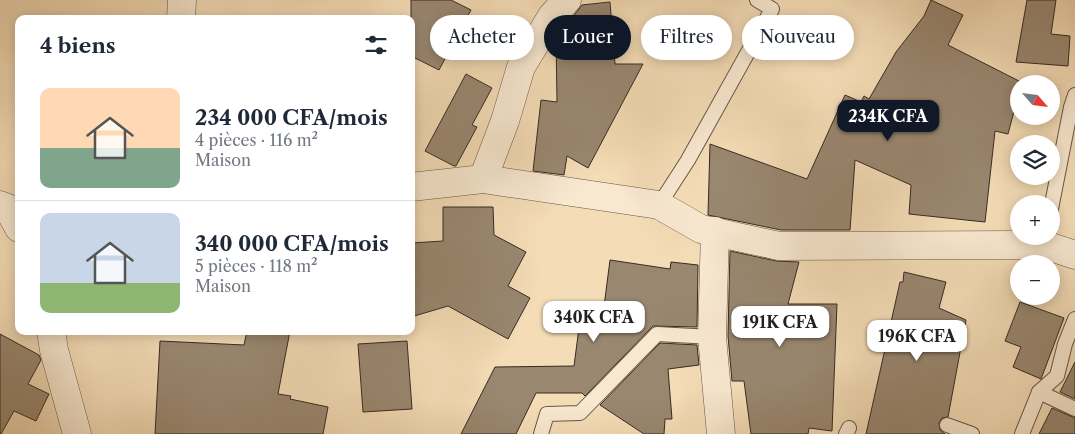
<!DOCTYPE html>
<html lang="fr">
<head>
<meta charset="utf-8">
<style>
  body { margin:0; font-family:"Libre Caslon Text",serif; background:#f6f6f7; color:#1f2937; height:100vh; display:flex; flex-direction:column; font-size:19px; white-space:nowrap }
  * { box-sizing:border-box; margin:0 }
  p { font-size:16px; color:#747a83 }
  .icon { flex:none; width:28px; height:28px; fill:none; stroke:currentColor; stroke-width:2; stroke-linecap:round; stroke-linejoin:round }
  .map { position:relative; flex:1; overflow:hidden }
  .panel { position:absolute; left:15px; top:15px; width:400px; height:320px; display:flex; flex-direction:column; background:#fff; border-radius:10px; box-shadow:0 2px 12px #0003 }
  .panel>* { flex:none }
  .banner { position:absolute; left:430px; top:15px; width:475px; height:45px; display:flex; gap:10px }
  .needle { width:32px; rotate:118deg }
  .buttons { position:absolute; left:1010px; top:75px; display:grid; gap:10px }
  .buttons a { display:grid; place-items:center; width:50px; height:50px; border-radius:50%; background:#fff; box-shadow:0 2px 12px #0003; font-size:25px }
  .price { position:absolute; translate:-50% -42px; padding:0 11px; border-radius:10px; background:#fff; color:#222; font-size:16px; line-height:32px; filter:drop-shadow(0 1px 2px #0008) }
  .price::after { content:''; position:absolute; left:50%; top:30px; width:15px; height:11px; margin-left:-8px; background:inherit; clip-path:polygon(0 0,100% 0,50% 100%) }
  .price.on { background:#111827; color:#fff }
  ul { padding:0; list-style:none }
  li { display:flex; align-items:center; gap:15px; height:125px; padding:0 25px }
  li+li { border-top:1px solid #e0e1e3 }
  li span { display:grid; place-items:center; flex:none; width:140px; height:100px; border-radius:10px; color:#555 }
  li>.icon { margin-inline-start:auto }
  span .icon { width:60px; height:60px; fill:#fffc; stroke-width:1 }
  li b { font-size:21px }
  h2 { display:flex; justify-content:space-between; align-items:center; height:60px; padding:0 25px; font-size:21px }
  .pill { padding:0 18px; border-radius:22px; background:#fff; box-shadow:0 2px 12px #0003; font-size:18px; line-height:45px }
  .pill.on { background:#111827; color:#fff }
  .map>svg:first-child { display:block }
</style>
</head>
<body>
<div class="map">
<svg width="1075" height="434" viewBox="0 0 1075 434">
  <rect width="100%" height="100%" fill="#f4dcb6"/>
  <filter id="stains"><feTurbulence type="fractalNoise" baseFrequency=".004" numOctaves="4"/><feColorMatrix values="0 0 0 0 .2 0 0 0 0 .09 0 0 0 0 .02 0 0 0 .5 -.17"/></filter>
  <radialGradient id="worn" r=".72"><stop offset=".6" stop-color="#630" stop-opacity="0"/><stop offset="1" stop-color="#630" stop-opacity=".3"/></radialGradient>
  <g fill="#998770" stroke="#372a24">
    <path d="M411 0H451L471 10 439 70 411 56Z"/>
    <path d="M931 0 963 15 948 45 1019 81V112L1014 111 1008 134 995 131 985 222 909 214 911 185 855 160 850 230H781L708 215 710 144 807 179 845 95 861 102 864 96 869 99 896 52 924 16Z"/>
    <path d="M1027 0H1056L1051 34 1070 36 1068 66 1016 62Z"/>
    <path d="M610 2 615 64H643L588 168 567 156 564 175 533 171 541 100 557 102 556 40 562 30 573 35 572 18 582 5Z"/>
    <path d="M466 74 492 88 472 125 477 127 456 166H454L425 151Z"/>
    <path d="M443 207H493L494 235 526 252 508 286 530 298 508 339 448 306 411 317V243L443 241Z"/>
    <path d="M730 251 776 261 799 262 788 304H837L832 431 809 428 808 434H751L744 381H732L728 336Z"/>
    <path d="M610 260 670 269 671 262 698 265 697 327 653 326 585 396 582 393H536L516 434H461L495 367 574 366 580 320 602 322Z"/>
    <path d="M904 272 946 282 939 308 966 320 948 417 942 418 939 423 940 430 945 434H866L900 282H903Z"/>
    <path d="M1020 302 1064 318 1041 379 1013 367 1021 347 1005 341Z"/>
    <path d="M247 331H290L278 394 291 396 290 399 328 407 323 434H155L160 341 244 345Z"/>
    <path d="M0 334 39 355 41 360 28 384 49 394 36 421 14 411 1 434H0Z"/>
    <path d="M407 341 412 409 363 412 358 344Z"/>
    <path d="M660 343 697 345 699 365 668 369 672 419H665L664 434H644L600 405Z"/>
    <path d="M1075 362V399L1060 392Z"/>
    <path d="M1052 408 1075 418V434H1039Z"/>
  </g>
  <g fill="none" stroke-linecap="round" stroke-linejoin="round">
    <defs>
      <g id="service">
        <path d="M659 205 688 160 772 9 757 0"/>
        <path d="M1051 209 1071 107 1075 95"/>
        <path d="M1039 392 1075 409"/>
        <path d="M947 425 972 434"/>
        <path d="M541 434 547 414 580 413 657 334 712 337"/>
        <path d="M846 434 849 428"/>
        <path d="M1022 434 1039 392 1057 376 1065 344 1075 319"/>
      </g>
      <g id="minor">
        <path d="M181 19 182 0"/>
        <path d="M483 179 505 121 521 67 552 16 567 0"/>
        <path d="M411 187 483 179 659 205 701 229 779 246 1045 245 1075 255"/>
        <path d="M0 205 8 208 19 228"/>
        <path d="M715 231 712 337 721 434"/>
        <path d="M51 331 54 350 77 434"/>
      </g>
    </defs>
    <use href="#service" stroke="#665648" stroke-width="16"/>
    <use href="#minor" stroke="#665648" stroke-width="29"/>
    <use href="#service" stroke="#f8e8d0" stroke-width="14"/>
    <use href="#minor" stroke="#f8e8d0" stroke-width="28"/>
  </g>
  <rect width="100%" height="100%" filter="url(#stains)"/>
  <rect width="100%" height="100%" fill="url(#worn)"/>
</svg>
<div class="buttons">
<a><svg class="needle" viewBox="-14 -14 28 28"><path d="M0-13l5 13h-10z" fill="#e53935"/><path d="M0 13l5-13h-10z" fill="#747a83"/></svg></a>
<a><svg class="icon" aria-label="layers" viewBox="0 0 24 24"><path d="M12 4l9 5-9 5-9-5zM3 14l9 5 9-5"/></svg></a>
<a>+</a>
<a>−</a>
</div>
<b class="price on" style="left:888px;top:142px">234K CFA</b>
<b class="price" style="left:594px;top:343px">340K CFA</b>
<b class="price" style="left:780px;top:348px">191K CFA</b>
<b class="price" style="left:917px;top:362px">196K CFA</b>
<div class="banner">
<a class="pill">Acheter</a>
<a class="pill on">Louer</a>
<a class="pill">Filtres</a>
<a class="pill">Nouveau</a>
</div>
<section class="panel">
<h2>4 biens<svg class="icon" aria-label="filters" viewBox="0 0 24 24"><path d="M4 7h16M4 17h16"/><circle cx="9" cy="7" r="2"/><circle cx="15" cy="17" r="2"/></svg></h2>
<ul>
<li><span style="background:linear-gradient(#ffd9b3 60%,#7fa58c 0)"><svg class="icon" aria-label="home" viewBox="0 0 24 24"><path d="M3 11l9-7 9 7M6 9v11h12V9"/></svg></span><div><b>234 000 CFA/mois</b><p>4 pièces · 116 m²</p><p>Maison</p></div></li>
<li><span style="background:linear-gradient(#c9d6e8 70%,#8fb573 0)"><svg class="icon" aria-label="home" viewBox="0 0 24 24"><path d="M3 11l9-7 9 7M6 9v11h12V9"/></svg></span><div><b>340 000 CFA/mois</b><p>5 pièces · 118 m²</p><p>Maison</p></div></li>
</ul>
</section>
</div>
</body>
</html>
